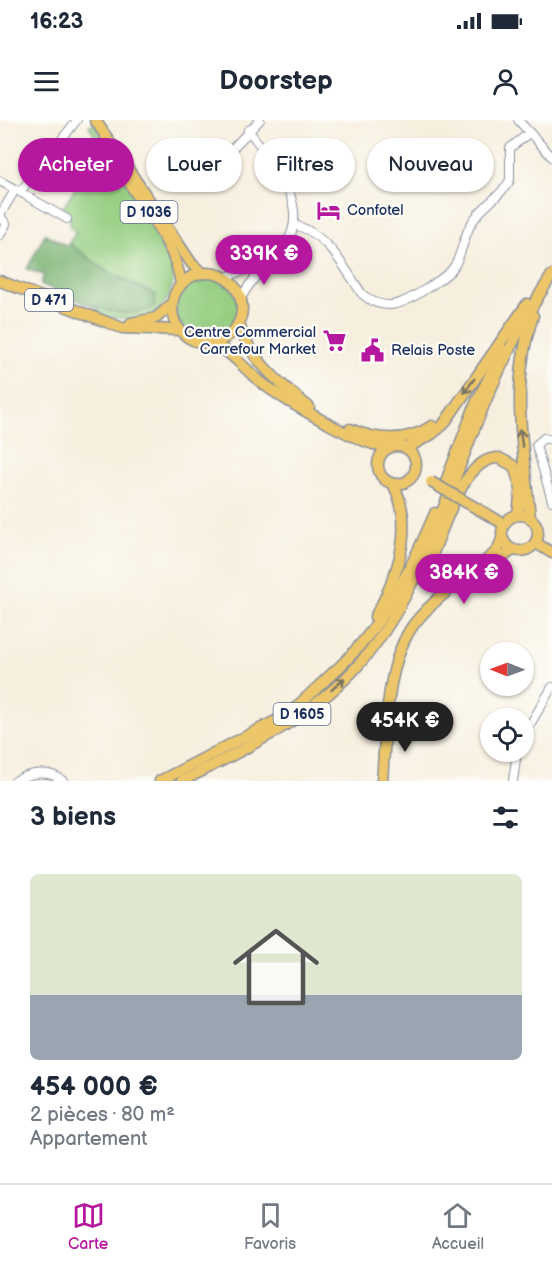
<!DOCTYPE html>
<html lang="fr">
<head>
<meta charset="utf-8">
<style>
  body { margin:0; font-family:"Balsamiq Sans",sans-serif; background:#f6f6f7; color:#1f2937; height:100vh; display:flex; flex-direction:column; font-size:22px; white-space:nowrap }
  * { box-sizing:border-box; margin:0 }
  p { font-size:20px; color:#747a83 }
  .icon { flex:none; width:33px; height:33px; fill:none; stroke:currentColor; stroke-width:2; stroke-linecap:round; stroke-linejoin:round }
  .map { position:relative; height:661px; overflow:hidden }
  .drawer { display:flex; flex-direction:column; background:#fff; flex:1 }
  .drawer>* { flex:none }
  .banner { position:absolute; left:18px; top:18px; width:516px; height:54px; display:flex; gap:12px }
  .needle { width:39px; rotate:271deg }
  .tools { position:absolute; left:480px; top:522px; display:grid; gap:12px }
  .tools a { display:grid; place-items:center; width:54px; height:54px; border-radius:50%; background:#fff; box-shadow:0 2px 4px #0004; font-size:30px }
  .price { position:absolute; translate:-50% -51px; padding:0 14px; border-radius:21px; background:#b5179e; color:#fff; font-size:20px; line-height:39px; filter:drop-shadow(0 2px 3px #0008) }
  .price::after { content:''; position:absolute; left:50%; top:36px; width:18px; height:14px; margin-left:-9px; background:inherit; clip-path:polygon(0 0,100% 0,50% 100%) }
  .price.current { background:#222; color:#fff }
  ul { padding:0; list-style:none }
  li { display:grid; align-content:center; gap:12px; height:318px; padding:0 30px }
  li span { display:grid; place-items:center; height:186px; border-radius:9px; color:#555 }
  li>.icon { margin-inline-start:auto }
  span .icon { width:108px; height:108px; fill:#fffc; stroke-width:1 }
  li b { font-size:26px }
  h2 { display:flex; justify-content:space-between; align-items:center; height:72px; padding:0 30px; font-size:26px }
  .chip { padding:0 21px; border-radius:27px; background:#fff; box-shadow:0 2px 4px #0004; font-size:21px; line-height:54px }
  .chip.current { background:#b5179e; color:#fff }
  .status { display:flex; justify-content:space-between; align-items:center; height:42px; padding:0 30px; background:#fff; direction:ltr }
  .status svg { height:16px; fill:currentColor }
  header { display:flex; justify-content:space-between; align-items:center; height:78px; padding:0 30px; background:#fff; font-size:27px; font-weight:700 }
  .tabs { display:flex; justify-content:space-around; align-items:center; height:84px; border-top:2px solid #e0e1e3; background:#fff; font-size:16px; color:#747a83 }
  .tabs a { display:grid; justify-items:center; gap:3px }
  .tabs .current { color:#b5179e }
  .map>svg:first-child { display:block }
</style>
</head>
<body>
<div class="status"><b>16:23</b><svg viewBox="0 0 49 12"><path d="M0 12V9h3v3zM5 12V6h3v6zM10 12V3h3v9zM15 12V0h3v12zM26 1h20v11H26zM47 4h2v5h-2z"/></svg></div>
<header><svg class="icon" aria-label="menu" viewBox="0 0 24 24"><path d="M4 6h16M4 12h16M4 18h16"/></svg>Doorstep<svg class="icon" aria-label="person" viewBox="0 0 24 24"><circle cx="12" cy="8" r="4"/><path d="M4 21q1-7 8-7t8 7"/></svg></header>
<div class="map">
<svg width="552" height="661" viewBox="0 0 552 661">
  <rect width="100%" height="100%" fill="#fdfcf7"/>
  <filter id="ink" filterUnits="userSpaceOnUse"><feTurbulence type="fractalNoise" baseFrequency=".0167" numOctaves="2"/><feDisplacementMap in="SourceGraphic" scale="12" xChannelSelector="R" yChannelSelector="G"/><feConvolveMatrix kernelMatrix="1 2 1 2 8 2 1 2 1" color-interpolation-filters="sRGB"/></filter>
  <filter id="wash" filterUnits="userSpaceOnUse"><feTurbulence type="fractalNoise" baseFrequency=".008" numOctaves="4" result="noise"/><feDisplacementMap in="SourceGraphic" scale="24" xChannelSelector="R" yChannelSelector="G"/><feGaussianBlur stdDeviation="1.35" result="paint"/><feColorMatrix in="noise" values="0 0 0 0 0 0 0 0 0 0 0 0 0 0 0 0 0 1.4 0 .05"/><feComposite in="paint" operator="in"/></filter>
  <g filter="url(#wash)">
    <rect width="100%" height="100%" fill="#f7efde"/>
    <g fill="#95ce81" stroke="#587e70" stroke-width="1.5">
      <path d="M94 3 147 95 174 153C171 200 136 204 97 194L98 189 41 164 44 155 27 149 45 114 67 126 76 112 70 107V98L61 91 101 27 89 6Z"/>
      <circle cx="207" cy="188" r="31"/>
    </g>
    <path fill="#78b16f" stroke="#4a7066" stroke-width="1.5" d="M45 114 67 126 69 123 106 151 156 175 154 186C124 207 71 177 41 164L44 155 27 149Z"/>
  </g>
  <g filter="url(#ink)">
    <g fill="none" stroke-linecap="round" stroke-linejoin="round">
      <defs>
        <g id="minor">
          <path d="M518 0 552 37"/>
          <path d="M0 61 20 72 77 0"/>
          <path d="M205 65 230 31 260 0"/>
          <path d="M20 72 67 99"/>
          <path d="M0 95 15 70"/>
          <path d="M0 96 6 104 0 115"/>
          <path d="M294 105C327 113 344 147 362 174 387 196 408 181 432 165 439 160 448 155 453 148 463 134 463 115 473 101 483 85 502 76 510 60V28L529 13"/>
          <path d="M226 157 264 143"/>
          <path d="M241 178C254 154 270 144 285 125 313 86 271 40 248 10"/>
          <path d="M552 320 544 318 536 325 552 381"/>
          <path d="M524 615 552 567"/>
          <path d="M15 661C29 653 50 649 63 661"/>
          <path d="M513 661 517 632"/>
        </g>
        <g id="major">
          <path d="M95 0 192 144 203 153"/>
          <path d="M124 53C143 90 175 121 181 164"/>
          <circle cx="207" cy="188" r="35"/>
          <path d="M0 161 122 208 180 210"/>
          <path d="M239 202C246 237 283 266 309 287"/>
          <path d="M131 203 156 198 172 184"/>
          <path d="M211 223C232 231 245 250 262 263 283 279 367 330 390 327"/>
          <path d="M350 309C378 321 406 323 432 306"/>
          <circle cx="397" cy="345" r="19"/>
          <path d="M407 328 432 314 443 305 527 184"/>
          <path d="M443 369 476 283 503 230"/>
          <path d="M464 381 504 404"/>
          <circle cx="520" cy="413" r="18"/>
          <path d="M530 397C523 329 510 262 533 196"/>
          <path d="M536 423 552 433"/>
          <path d="M481 452 513 430"/>
          <path d="M422 458C439 428 459 336 499 338L514 346 521 368 518 394"/>
          <path d="M375 497C397 458 416 407 393 364"/>
          <path d="M331 555C382 509 409 454 435 393"/>
          <path d="M160 661 289 594 335 551"/>
          <path d="M182 661C243 630 305 601 353 551 408 492 432 417 461 343 485 278 514 212 552 155"/>
          <path d="M382 661C386 614 385 543 414 504 436 476 470 455 497 431L502 419"/>
        </g>
      </defs>
      <use href="#minor" stroke="#898f9e" stroke-width="10"/>
      <use href="#major" stroke="#898f9e" stroke-width="13"/>
      <use href="#minor" stroke="#fff" stroke-width="8"/>
      <use href="#major" stroke="#ecc669" stroke-width="10"/>
      <defs>
        <path id="major-bridge" d="M431 362 464 381"/>
      </defs>
      <use href="#major-bridge" stroke="#898f9e" stroke-width="13" stroke-linecap="butt"/>
      <use href="#major-bridge" stroke="#ecc669" stroke-width="10"/>
    </g>
    <defs><path id="oneway-shaft" d="M-6 0H5M1.5-3L5.5 0L1.5 3" fill="none" stroke-width="1.6" stroke-linecap="round" stroke-linejoin="round" transform="scale(1.5)"/></defs>
    <g stroke="#797363">
      <use href="#oneway-shaft" transform="translate(469 266) rotate(126)"/>
      <use href="#oneway-shaft" transform="translate(521 318) rotate(-98)"/>
      <use href="#oneway-shaft" transform="translate(338 564) rotate(-43)"/>
    </g>
  </g>
  <defs>
    <symbol id="hotel-bare" viewBox="-9 -9 18 18"><path d="M-6-4.5h1.5V1H6V5H4.5V3h-9V5H-6ZM-4 0a1.8 1.8 0 1 1 3.6 0ZM.5 0V-2.5h3Q6-2.5 6 0Z" fill="#b5179e" stroke="#fdfcf7" stroke-width="2.5" paint-order="stroke"/></symbol>
    <symbol id="supermarket-bare" viewBox="-9 -9 18 18"><path d="M-6-5.5h2.5l.6 2H6L4.5 2H-2.5L-4.4-4H-6ZM-1.5 3.2a1.3 1.3 0 1 0 .1 0ZM3 3.2a1.3 1.3 0 1 0 .1 0Z" fill="#b5179e" stroke="#fdfcf7" stroke-width="2.5" paint-order="stroke"/></symbol>
    <symbol id="civic-bare" viewBox="-9 -9 18 18"><path d="M-.6-6.5H3V-4.5H.6V-3L4-1V1h2V6H-6V1h2V-1L-.6-3ZM-1.2 2.5V6h2.4V2.5Z" fill="#b5179e" stroke="#fdfcf7" stroke-width="2.5" paint-order="stroke"/></symbol>
  </defs>
  <g fill-rule="evenodd">
    <use href="#hotel-bare" x="312" y="74" width="33" height="33"/>
    <use href="#supermarket-bare" x="318" y="204" width="33" height="33"/>
    <use href="#civic-bare" x="356" y="214" width="33" height="33"/>
  </g>
  <g text-anchor="middle" dominant-baseline="central" stroke-width="4.5" stroke-linejoin="round" paint-order="stroke">
    <g fill="#fdfcf7" stroke="#5f6c8c" stroke-width="1.5">
      <rect x="120.5" y="81" width="57" height="22" rx="4.5"/>
      <rect x="25" y="169" width="48" height="22" rx="4.5"/>
      <rect x="273.5" y="583" width="57" height="22" rx="4.5"/>
    </g>
    <g font-size="14" font-weight="bold" fill="#1b2f5e">
      <text x="149" y="92">D 1036</text>
      <text x="49" y="180">D 471</text>
      <text x="302" y="594">D 1605</text>
    </g>
    <g font-size="15" fill="#1b2f5e" stroke="#fdfcf7" text-anchor="start">
      <text x="347" y="90">Confotel</text>
      <text x="316" y="212" text-anchor="end">Centre Commercial<tspan x="316" dy="17">Carrefour Market</tspan></text>
      <text x="391" y="230">Relais Poste</text>
    </g>
  </g>
</svg>
<div class="tools">
<a><svg class="needle" viewBox="-14 -14 28 28"><path d="M0-13l5 13h-10z" fill="#e53935"/><path d="M0 13l5-13h-10z" fill="#747a83"/></svg></a>
<a><svg class="icon" aria-label="locate" viewBox="0 0 24 24"><circle cx="12" cy="12" r="6"/><path d="M12 2v4M12 18v4M2 12h4M18 12h4"/></svg></a>
</div>
<b class="price" style="left:264px;top:166px">339K €</b>
<b class="price" style="left:464px;top:485px">384K €</b>
<b class="price current" style="left:405px;top:633px">454K €</b>
<div class="banner">
<a class="chip current">Acheter</a>
<a class="chip">Louer</a>
<a class="chip">Filtres</a>
<a class="chip">Nouveau</a>
</div>
</div>
<section class="drawer">
<h2>3 biens<svg class="icon" aria-label="filters" viewBox="0 0 24 24"><path d="M4 7h16M4 17h16"/><circle cx="9" cy="7" r="2"/><circle cx="15" cy="17" r="2"/></svg></h2>
<ul>
<li><span style="background:linear-gradient(#dfe7d0 65%,#9aa5b1 0)"><svg class="icon" aria-label="home" viewBox="0 0 24 24"><path d="M3 11l9-7 9 7M6 9v11h12V9"/></svg></span><div><b>454 000 €</b><p>2 pièces · 80 m²</p><p>Appartement</p></div></li>
</ul>
</section>
<nav class="tabs">
<a class="current"><svg class="icon" aria-label="map" viewBox="0 0 24 24"><path d="M3 6l6-2 6 2 6-2v14l-6 2-6-2-6 2zM9 4v14M15 6v14"/></svg>Carte</a>
<a><svg class="icon" aria-label="saved" viewBox="0 0 24 24"><path d="M7 4h10v16l-5-4-5 4z"/></svg>Favoris</a>
<a><svg class="icon" aria-label="home" viewBox="0 0 24 24"><path d="M3 11l9-7 9 7M6 9v11h12V9"/></svg>Accueil</a>
</nav>
</body>
</html>
